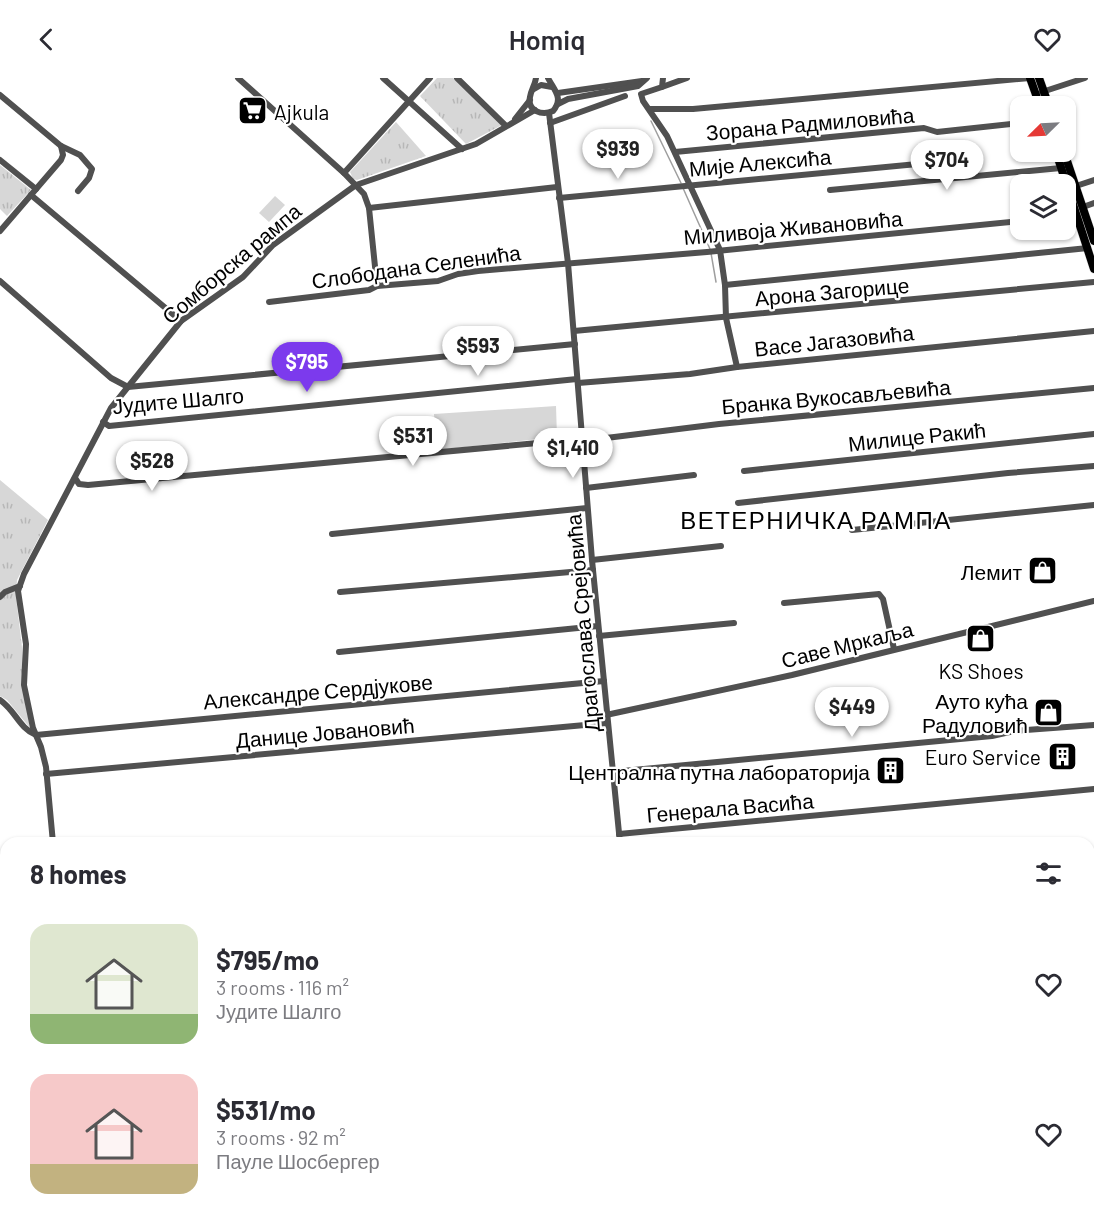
<!DOCTYPE html>
<html lang="en">
<head>
<meta charset="utf-8">
<style>
  body { margin:0; font-family:Barlow,sans-serif; background:#f2f2f3; color:#2b2b33; height:100vh; display:flex; flex-direction:column; font-size:22px; white-space:nowrap }
  * { box-sizing:border-box; margin:0 }
  p { font-size:20px; color:#7c7c81 }
  .icon { flex:none; width:33px; height:33px; fill:none; stroke:currentColor; stroke-width:2; stroke-linecap:round; stroke-linejoin:round }
  .map { position:relative; flex:1; overflow:hidden }
  .sheet { position:absolute; left:0px; top:759px; width:1095px; height:384px; display:flex; flex-direction:column; background:#fff; border-radius:18px 18px 0 0; box-shadow:0 2px 4px #0004 }
  .sheet>* { flex:none }
  .needle { width:39px; rotate:246deg }
  .fabs { position:absolute; left:1010px; top:18px; display:grid; gap:12px }
  .fabs a { display:grid; place-items:center; width:66px; height:66px; border-radius:12px; background:#fff; box-shadow:0 2px 4px #0004; font-size:30px }
  .price { position:absolute; translate:-50% -51px; padding:0 14px; border-radius:21px; background:#fff; color:#222; font-size:20px; line-height:39px; filter:drop-shadow(0 2px 3px #0008) }
  .price::after { content:''; position:absolute; left:50%; top:36px; width:18px; height:14px; margin-left:-9px; background:inherit; clip-path:polygon(0 0,100% 0,50% 100%) }
  .price.active { background:#7c3aed; color:#fff }
  ul { padding:0; list-style:none }
  li { display:flex; align-items:center; gap:18px; height:150px; padding:0 30px }
  li span { display:grid; place-items:center; flex:none; width:168px; height:120px; border-radius:18px; color:#555 }
  li>.icon { margin-inline-start:auto }
  span .icon { width:72px; height:72px; fill:#fffc; stroke-width:1 }
  li b { font-size:26px }
  h2 { display:flex; justify-content:space-between; align-items:center; height:72px; padding:0 30px; font-size:26px }
  header { display:flex; justify-content:space-between; align-items:center; height:78px; padding:0 30px; background:#fff; font-size:27px; font-weight:600 }
  .map>svg:first-child { display:block }
</style>
</head>
<body>
<header><svg class="icon" aria-label="back" viewBox="0 0 24 24"><path d="M15 5l-7 7 7 7"/></svg>Homiq<svg class="icon" aria-label="heart" viewBox="0 0 24 24"><path d="M12 20l-8-8c-3-5 5-10 8-4 3-6 11-1 8 4z"/></svg></header>
<div class="map">
<svg width="1094" height="1143" viewBox="0 0 1094 1143">
  <defs>
    <pattern id="grass-tufts" width="24" height="20" patternUnits="userSpaceOnUse" patternTransform="scale(1.5)"><rect width="24" height="20" fill="#d7d7d7"/><path d="M3 7l-1-3M5 7V3M7 7l1-3M15 17l-1-3M17 17v-4M19 17l1-3" fill="none" stroke="#b7b7b7"/></pattern>
  </defs>
  <rect width="100%" height="100%" fill="#fff"/>
  <g fill="url(#grass-tufts)">
    <path d="M437 0H453L502 47 466 66 420 18Z"/>
    <path d="M396 44 426 78 357 102 353 101 350 94Z"/>
    <path d="M0 87 31 112 7 138 0 131Z"/>
    <path d="M0 402 48 442 17 502 16 519 22 569V604L30 650 7 622 0 618Z"/>
  </g>
  <g fill="#d7d7d7">
    <path d="M275 118 285 127 269 144 259 135Z"/>
    <path d="M556 328 557 359 437 372 434 336Z"/>
    <path d="M172 364 175 397 153 398 150 366Z"/>
    <path d="M149 366 152 398 130 400 127 367Z"/>
  </g>
  <g fill="none" stroke-linecap="round" stroke-linejoin="round">
    <g stroke="#9e9e9e" stroke-width="1.5">
      <path d="M651 43 681 105"/>
      <path d="M683 110 710 171"/>
      <path d="M711 175 716 204"/>
      <path d="M1089 999H1094"/>
      <path d="M406 1137V1143"/>
    </g>
    <defs>
      <g id="major">
        <path d="M1030 0 1040 28"/>
        <path d="M1039 0 1049 28"/>
        <path d="M1056 74 1094 191"/>
        <path d="M1064 74 1094 163"/>
      </g>
    </defs>
    <use href="#major" stroke="#dbdbdb" stroke-width="9"/>
    <g stroke="#505050" stroke-width="6">
      <path d="M238 0 344 95 364 116 369 130 377 208"/>
      <path d="M383 0 462 71"/>
      <path d="M457 0 506 48"/>
      <path d="M536 0C535 7 531 12 530 19 527 33 542 38 553 33 564 20 554 12 548 0"/>
      <path d="M663 0 662 9 641 16 643 23 667 58 720 172 725 207 726 240 737 289"/>
      <path d="M662 9 687 0"/>
      <path d="M534 11 541 7 552 9"/>
      <path d="M1042 14 1085 0"/>
      <path d="M558 15 642 3"/>
      <path d="M0 17 61 68 80 77 92 91 89 100 78 113"/>
      <path d="M558 26 568 21 638 8 647 0"/>
      <path d="M650 31H693L1030 0"/>
      <path d="M549 35 568 185 592 482 620 765"/>
      <path d="M515 41 530 22"/>
      <path d="M550 45 625 18"/>
      <path d="M675 74 924 50 937 54 1020 45"/>
      <path d="M0 82 36 111"/>
      <path d="M344 95 430 0"/>
      <path d="M1076 108 1094 102"/>
      <path d="M830 112 1061 90"/>
      <path d="M31 117 181 243"/>
      <path d="M559 120 928 85"/>
      <path d="M1083 129 1094 125"/>
      <path d="M369 130 557 109"/>
      <path d="M1065 139 1077 138"/>
      <path d="M0 153 61 82 63 77 61 68"/>
      <path d="M0 203 111 300 128 309 575 266"/>
      <path d="M725 207 1088 170"/>
      <path d="M269 224 369 212 377 208 438 203 458 196 478 193 707 174 1020 143"/>
      <path d="M574 253 1094 204"/>
      <path d="M578 305 690 296 737 289 1094 253"/>
      <path d="M103 344 109 348 577 301"/>
      <path d="M582 363 719 346 1094 310"/>
      <path d="M744 393 1094 356"/>
      <path d="M75 400 79 406 88 407 581 361"/>
      <path d="M586 410 694 397"/>
      <path d="M738 425 1008 395 1094 388"/>
      <path d="M852 452 1094 427"/>
      <path d="M332 456 587 430"/>
      <path d="M592 482 721 468"/>
      <path d="M340 514 593 492"/>
      <path d="M0 519 5 514 20 508"/>
      <path d="M784 525 879 516 883 521 894 571"/>
      <path d="M599 558 734 545"/>
      <path d="M339 574 598 548"/>
      <path d="M0 622C15 632 19 650 36 657L604 603"/>
      <path d="M606 637 792 597 1094 523"/>
      <path d="M612 694 992 658 1014 653 1094 647"/>
      <path d="M46 696 607 645"/>
      <path d="M619 756 1094 711"/>
      <path d="M53 765 46 689 41 669 33 650 24 607 26 566 18 513 24 496 111 330 181 243 243 199 273 167 349 112 356 107 476 66 535 32"/>
      <path d="M1089 784H1094"/>
      <path d="M1089 804 1094 803"/>
      <path d="M1089 851H1094"/>
      <path d="M1089 917H1094"/>
      <path d="M1089 959H1094"/>
      <path d="M1089 1034H1094"/>
      <path d="M1089 1073 1094 1072"/>
      <path d="M2 1080 6 1081"/>
      <path d="M1089 1134H1094"/>
      <path d="M82 1137 83 1143"/>
      <path d="M656 1137V1143"/>
      <path d="M271 1143 333 1137"/>
      <path d="M999 1143 1062 1137"/>
    </g>
    <use href="#major" stroke="#000" stroke-width="8"/>
  </g>
  <defs>
    <symbol id="supermarket-square" viewBox="-11 -11 22 22"><rect x="-9" y="-9" width="18" height="18" rx="4" fill="#000" stroke="#fff"/><path d="M-6-5.5h2.5l.6 2H6L4.5 2H-2.5L-4.4-4H-6ZM-1.5 3.2a1.3 1.3 0 1 0 .1 0ZM3 3.2a1.3 1.3 0 1 0 .1 0Z" fill="#fff"/></symbol>
    <symbol id="shop-square" viewBox="-11 -11 22 22"><rect x="-9" y="-9" width="18" height="18" rx="4" fill="#000" stroke="#fff"/><path d="M-5-2.5h2.3a2.7 3.5 0 0 1 5.4 0H5L5.5 6h-11ZM-1.5-2.5h3a1.5 2.3 0 0 0-3 0Z" fill="#fff"/></symbol>
    <symbol id="building-square" viewBox="-11 -11 22 22"><rect x="-9" y="-9" width="18" height="18" rx="4" fill="#000" stroke="#fff"/><path d="M-4-6H4V6H1V3H-1V6H-4ZM-2.5-4.3h1.7v1.8h-1.7ZM.8-4.3h1.7v1.8H.8ZM-2.5-1h1.7V.8h-1.7ZM.8-1h1.7V.8H.8Z" fill="#fff"/></symbol>
  </defs>
  <g fill-rule="evenodd">
    <use href="#supermarket-square" x="236" y="16" width="33" height="33"/>
    <use href="#shop-square" x="1026" y="476" width="33" height="33"/>
    <use href="#shop-square" x="964" y="544" width="33" height="33"/>
    <use href="#shop-square" x="1032" y="618" width="33" height="33"/>
    <use href="#building-square" x="1046" y="662" width="33" height="33"/>
    <use href="#building-square" x="874" y="676" width="33" height="33"/>
  </g>
  <g text-anchor="middle" dominant-baseline="central" stroke-width="4.5" stroke-linejoin="round" paint-order="stroke">
    <g font-size="21" fill="#000" stroke="#fff" text-anchor="end">
      <text x="274" y="33" text-anchor="start">Ajkula</text>
      <text x="1022" y="493">Лемит</text>
      <text x="981" y="592" text-anchor="middle">KS Shoes</text>
      <text x="1028" y="622">Ауто кућа<tspan x="1028" dy="24">Радуловић</tspan></text>
      <text x="1041" y="678">Euro Service</text>
      <text x="870" y="693">Централна путна лабораторија</text>
    </g>
    <g font-size="21" fill="#000" stroke="#fff">
      <text transform="translate(810 45) rotate(-5)">Зорана Радмиловића</text>
      <text transform="translate(760 84) rotate(-5)">Мије Алексића</text>
      <text transform="translate(793 149) rotate(-5)">Миливоја Живановића</text>
      <text transform="translate(231 185) rotate(-40)">Сомборска рампа</text>
      <text transform="translate(416 188) rotate(-8)">Слободана Селенића</text>
      <text transform="translate(832 213) rotate(-5)">Арона Загорице</text>
      <text transform="translate(834 262) rotate(-6)">Васе Јагазовића</text>
      <text transform="translate(836 318) rotate(-5)">Бранка Вукосављевића</text>
      <text transform="translate(178 322) rotate(-5)">Јудите Шалго</text>
      <text transform="translate(917 358) rotate(-6)">Милице Ракић</text>
      <text transform="translate(582 545) rotate(-95)">Драгослава Срејовића</text>
      <text transform="translate(847 566) rotate(-14)">Саве Мркаља</text>
      <text transform="translate(318 613) rotate(-5)">Александре Сердјукове</text>
      <text transform="translate(325 654) rotate(-5)">Данице Јовановић</text>
      <text transform="translate(730 729) rotate(-5)">Генерала Васића</text>
    </g>
    <g font-size="24" letter-spacing="1.5" fill="#000" stroke="#fff">
      <text x="816" y="441">ВЕТЕРНИЧКА РАМПА</text>
    </g>
  </g>
</svg>
<div class="fabs">
<a><svg class="needle" viewBox="-14 -14 28 28"><path d="M0-13l5 13h-10z" fill="#e53935"/><path d="M0 13l5-13h-10z" fill="#7c7c81"/></svg></a>
<a><svg class="icon" aria-label="layers" viewBox="0 0 24 24"><path d="M12 4l9 5-9 5-9-5zM3 14l9 5 9-5"/></svg></a>
</div>
<b class="price" style="left:618px;top:102px">$939</b>
<b class="price" style="left:947px;top:113px">$704</b>
<b class="price" style="left:478px;top:299px">$593</b>
<b class="price active" style="left:307px;top:315px">$795</b>
<b class="price" style="left:413px;top:389px">$531</b>
<b class="price" style="left:573px;top:401px">$1,410</b>
<b class="price" style="left:152px;top:414px">$528</b>
<b class="price" style="left:852px;top:660px">$449</b>
<section class="sheet">
<h2>8 homes<svg class="icon" aria-label="filters" viewBox="0 0 24 24"><path d="M4 7h16M4 17h16"/><circle cx="9" cy="7" r="2"/><circle cx="15" cy="17" r="2"/></svg></h2>
<ul>
<li><span style="background:linear-gradient(#dfe7d0 75%,#8fb573 0)"><svg class="icon" aria-label="home" viewBox="0 0 24 24"><path d="M3 11l9-7 9 7M6 9v11h12V9"/></svg></span><div><b>$795/mo</b><p>3 rooms · 116 m²</p><p>Јудите Шалго</p></div><svg class="icon" aria-label="heart" viewBox="0 0 24 24"><path d="M12 20l-8-8c-3-5 5-10 8-4 3-6 11-1 8 4z"/></svg></li>
<li><span style="background:linear-gradient(#f6c9c9 75%,#c2b280 0)"><svg class="icon" aria-label="home" viewBox="0 0 24 24"><path d="M3 11l9-7 9 7M6 9v11h12V9"/></svg></span><div><b>$531/mo</b><p>3 rooms · 92 m²</p><p>Пауле Шосбергер</p></div><svg class="icon" aria-label="heart" viewBox="0 0 24 24"><path d="M12 20l-8-8c-3-5 5-10 8-4 3-6 11-1 8 4z"/></svg></li>
</ul>
</section>
</div>
</body>
</html>
